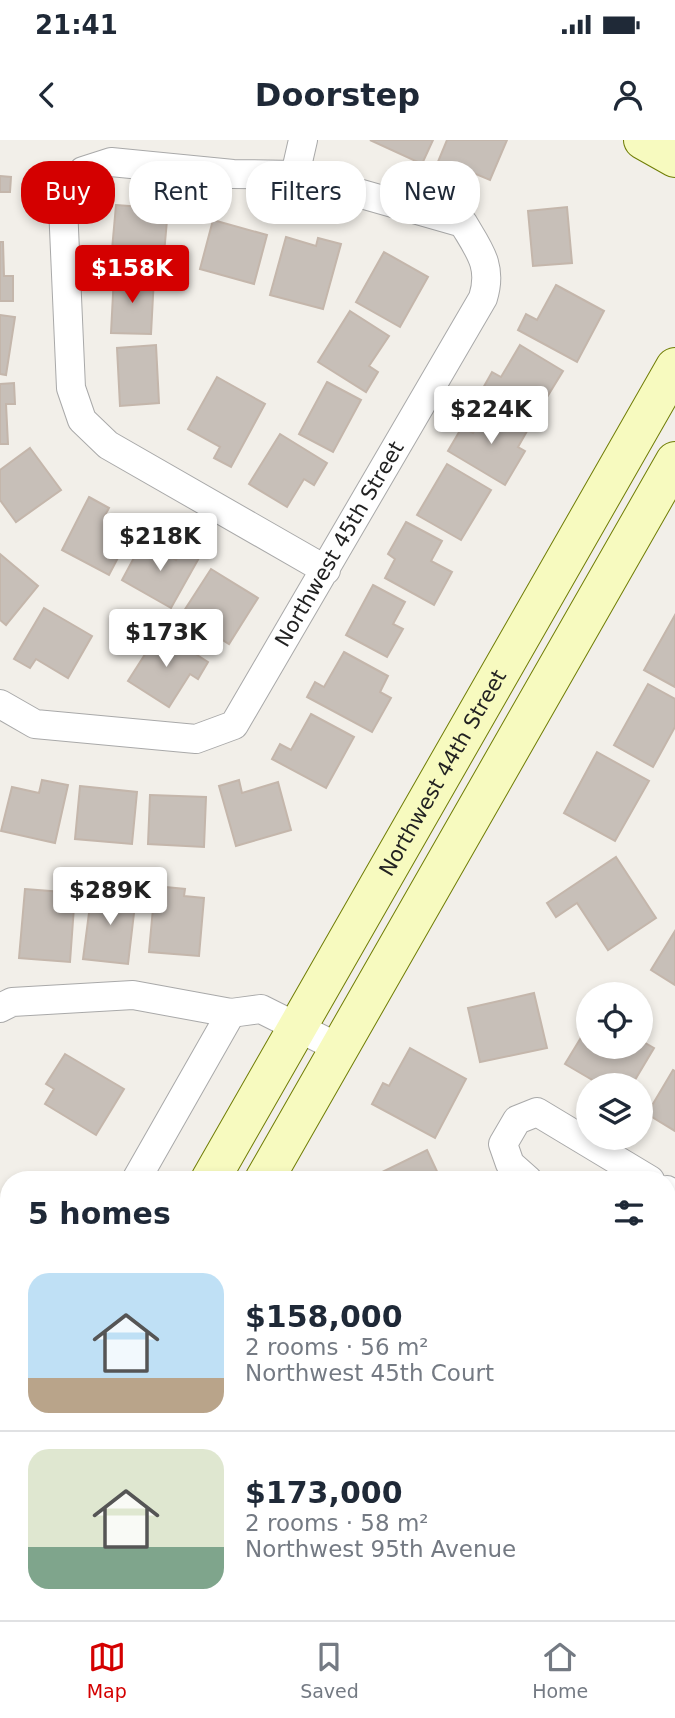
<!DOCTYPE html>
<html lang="en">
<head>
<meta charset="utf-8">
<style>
  body { margin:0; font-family:"DejaVu Sans",sans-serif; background:#f2f2f3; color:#1f2937; height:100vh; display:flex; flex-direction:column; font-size:26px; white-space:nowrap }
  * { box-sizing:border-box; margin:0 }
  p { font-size:23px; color:#747a83 }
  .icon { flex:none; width:38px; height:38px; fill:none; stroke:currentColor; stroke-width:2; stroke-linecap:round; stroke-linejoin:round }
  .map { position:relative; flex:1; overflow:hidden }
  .panel { position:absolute; left:0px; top:1031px; width:676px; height:450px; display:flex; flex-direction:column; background:#fff; border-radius:28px 28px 0 0; box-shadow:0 4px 10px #0003 }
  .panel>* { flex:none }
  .guide { position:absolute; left:21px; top:21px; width:634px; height:63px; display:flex; gap:14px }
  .buttons { position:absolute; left:576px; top:842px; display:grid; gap:14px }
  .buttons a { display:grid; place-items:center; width:77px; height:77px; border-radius:50%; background:#fff; box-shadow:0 4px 10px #0003; font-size:35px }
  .price { position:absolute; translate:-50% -60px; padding:0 16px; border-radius:7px; background:#fff; color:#222; font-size:23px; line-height:46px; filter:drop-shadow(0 2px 4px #0008) }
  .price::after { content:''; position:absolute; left:50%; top:42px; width:21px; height:16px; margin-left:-10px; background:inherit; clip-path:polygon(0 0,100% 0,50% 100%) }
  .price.selected { background:#d40000; color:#fff }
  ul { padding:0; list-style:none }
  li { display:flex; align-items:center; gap:21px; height:175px; padding:0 28px }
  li+li { border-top:2px solid #e0e1e3 }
  li span { display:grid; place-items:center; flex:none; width:196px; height:140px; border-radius:21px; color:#555 }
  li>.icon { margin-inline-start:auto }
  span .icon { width:84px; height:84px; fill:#fffc; stroke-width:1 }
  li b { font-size:30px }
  h2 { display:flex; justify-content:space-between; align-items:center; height:84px; padding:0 28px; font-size:30px }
  .pill { padding:0 24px; border-radius:28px; background:#fff; box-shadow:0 4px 10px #0003; font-size:24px; line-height:63px }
  .pill.selected { background:#d40000; color:#fff }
  .status { display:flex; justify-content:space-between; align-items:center; height:49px; padding:0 35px; background:#fff; direction:ltr }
  .status svg { height:19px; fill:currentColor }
  header { display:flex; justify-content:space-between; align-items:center; height:91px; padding:0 28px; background:#fff; font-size:32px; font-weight:800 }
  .dock { display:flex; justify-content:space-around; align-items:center; height:98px; border-top:2px solid #e0e1e3; background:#fff; font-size:19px; color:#747a83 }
  .dock a { display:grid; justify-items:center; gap:4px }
  .dock .selected { color:#d40000 }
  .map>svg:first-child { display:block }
</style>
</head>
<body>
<div class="status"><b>21:41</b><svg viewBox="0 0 49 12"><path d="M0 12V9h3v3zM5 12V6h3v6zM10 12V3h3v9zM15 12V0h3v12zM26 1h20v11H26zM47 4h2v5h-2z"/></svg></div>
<header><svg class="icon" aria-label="back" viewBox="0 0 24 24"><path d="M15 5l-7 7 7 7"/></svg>Doorstep<svg class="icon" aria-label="person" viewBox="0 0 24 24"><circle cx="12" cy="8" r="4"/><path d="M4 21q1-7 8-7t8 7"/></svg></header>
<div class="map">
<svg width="675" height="1480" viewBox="0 0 675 1480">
  <rect width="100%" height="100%" fill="#f2efe9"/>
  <g fill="#c7bfb8" stroke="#c4b6ab" stroke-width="2">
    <path d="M370 0H433L422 24Z"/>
    <path d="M447 0H507L490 40 464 29 460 40 435 29Z"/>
    <path d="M0 36 11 37 10 52H0Z"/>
    <path d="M116 65 168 69 163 125 111 121Z"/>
    <path d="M567 67 572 123 533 126 528 71Z"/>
    <path d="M213 80 267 95 254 144 200 129Z"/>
    <path d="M286 97 316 106 318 98 341 104 323 169 270 155Z"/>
    <path d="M0 102H3L4 136H13V161H0Z"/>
    <path d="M384 112 428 137 400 187 356 162Z"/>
    <path d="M114 135 154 137 151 194 111 193Z"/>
    <path d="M556 145 604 171 577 222 518 190 526 174 537 180Z"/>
    <path d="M350 171 389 196 369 226 378 232 366 252 318 222Z"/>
    <path d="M0 175 15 177 6 235 0 234Z"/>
    <path d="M156 205 159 263 120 266 117 208Z"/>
    <path d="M520 205 563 231 533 280 482 250 492 232 501 237Z"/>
    <path d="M217 237 265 264 231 327 214 318 220 307 188 289Z"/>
    <path d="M327 242 361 260 333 312 299 294Z"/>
    <path d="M14 243 15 264H6L8 304H0V244Z"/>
    <path d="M488 268 527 291 518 307 525 311 505 345 448 311 462 287 473 293Z"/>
    <path d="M280 294 327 323 314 345 304 339 287 367 249 344Z"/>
    <path d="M30 308 61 350 16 382 0 360V330Z"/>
    <path d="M447 324 491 350 461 400 417 375Z"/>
    <path d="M89 357 109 368 104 377 132 391 109 435 62 410Z"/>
    <path d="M406 382 442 401 431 421 452 432 434 465 385 438 395 419 388 414Z"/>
    <path d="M143 401 176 420 182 409 199 418 171 468 122 440Z"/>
    <path d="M0 414 38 446 6 485 0 480Z"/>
    <path d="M211 429 258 458 229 504 182 474Z"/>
    <path d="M373 445 405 462 393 484 403 489 387 517 346 495Z"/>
    <path d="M44 468 92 496 68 538 36 519 30 528 14 519Z"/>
    <path d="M675 475V547L644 530Z"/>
    <path d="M160 491 208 522 198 539 190 534 169 567 128 541Z"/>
    <path d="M344 512 388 536 380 552 391 558 372 592 307 557 315 542 324 547Z"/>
    <path d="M648 544 675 559V587L653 627 614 605Z"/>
    <path d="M311 574 354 597 326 648 272 619 280 604 291 610Z"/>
    <path d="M597 612 649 641 615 701 564 673Z"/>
    <path d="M42 640 68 645 55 703 1 691 12 647 39 653Z"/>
    <path d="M239 640 242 653 278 642 291 690 236 706 219 646Z"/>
    <path d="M80 646 137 652 132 704 75 699Z"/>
    <path d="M150 655 206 657 204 707 148 704Z"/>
    <path d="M616 717 656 778 608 810 577 763 556 777 547 763Z"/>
    <path d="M155 746 185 749 184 756 204 758 199 816 149 812Z"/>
    <path d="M25 749 75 753 70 822 19 818Z"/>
    <path d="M92 750 136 756 128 824 83 819Z"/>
    <path d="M675 791V845L651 830Z"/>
    <path d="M534 853 547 908 480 922 468 868Z"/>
    <path d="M588 886V906H640V900L654 908 632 945H601L565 924Z"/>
    <path d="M410 908 466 939 435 998 372 964 383 943 389 946Z"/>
    <path d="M65 914 124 949 96 995 45 964 54 949 46 944Z"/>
    <path d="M673 930 675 931V991L647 974Z"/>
    <path d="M427 1010 441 1040H378L376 1035Z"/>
    <path d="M0 1105 9 1110V1160L5 1166 0 1163Z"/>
    <path d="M667 1108 675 1113V1161L667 1175Z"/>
    <path d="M667 1301 675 1306V1390L667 1385Z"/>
    <path d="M142 1472H183L185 1480H113Z"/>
    <path d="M460 1472H524L520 1480H475Z"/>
    <path d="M566 1472H603L617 1480H561Z"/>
  </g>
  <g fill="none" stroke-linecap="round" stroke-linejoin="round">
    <defs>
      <g id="street">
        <path d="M295 35 303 0"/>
        <path id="s1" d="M0 564 35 584 196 599 234 585 483 158C493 126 479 110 463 83L295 35 233 34 111 22 83 31 63 66 71 248 82 280 108 305 326 430"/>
        <path d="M0 868 12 862 133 855 231 873 261 869 339 908"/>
        <path d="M136 1040 231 873"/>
        <path d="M528 1040 510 1024 503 1004 517 980 537 972 650 1040"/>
        <path d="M667 1050 675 1055"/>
        <path d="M0 1278 9 1263"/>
        <path d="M368 1480 372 1472"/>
      </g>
      <g id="secondary">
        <path d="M643 0 675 18"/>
        <path id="s2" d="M210 1040 675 227"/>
        <path d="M264 1040 675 321"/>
        <path d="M0 1405 9 1390"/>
        <path d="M11 1480 16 1472"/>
      </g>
    </defs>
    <use href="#street" stroke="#a9a9a9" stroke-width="30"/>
    <use href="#secondary" stroke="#707d05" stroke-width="40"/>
    <use href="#street" stroke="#fff" stroke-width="28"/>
    <use href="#secondary" stroke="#f7fabf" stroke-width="38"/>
  </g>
  <g text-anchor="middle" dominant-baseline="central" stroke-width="7" stroke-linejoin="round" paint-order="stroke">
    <g font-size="21" fill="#222" stroke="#fff">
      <text stroke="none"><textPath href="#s1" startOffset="452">Northwest 45th Street</textPath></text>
      <text stroke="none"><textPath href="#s2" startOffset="469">Northwest 44th Street</textPath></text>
    </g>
  </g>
</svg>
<div class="buttons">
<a><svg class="icon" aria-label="locate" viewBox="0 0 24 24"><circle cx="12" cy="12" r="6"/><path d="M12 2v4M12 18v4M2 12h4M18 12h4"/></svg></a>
<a><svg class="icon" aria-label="layers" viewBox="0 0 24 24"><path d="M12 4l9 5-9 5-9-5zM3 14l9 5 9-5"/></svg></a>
</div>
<b class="price selected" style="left:132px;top:165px">$158K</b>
<b class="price" style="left:491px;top:306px">$224K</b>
<b class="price" style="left:160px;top:433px">$218K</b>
<b class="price" style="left:166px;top:529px">$173K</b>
<b class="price" style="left:110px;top:787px">$289K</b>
<div class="guide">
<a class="pill selected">Buy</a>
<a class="pill">Rent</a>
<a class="pill">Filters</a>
<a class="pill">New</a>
</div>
<section class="panel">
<h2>5 homes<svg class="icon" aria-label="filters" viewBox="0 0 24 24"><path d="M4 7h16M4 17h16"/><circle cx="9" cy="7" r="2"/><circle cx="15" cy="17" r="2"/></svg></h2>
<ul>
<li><span style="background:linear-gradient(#bfe0f5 75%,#b9a48a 0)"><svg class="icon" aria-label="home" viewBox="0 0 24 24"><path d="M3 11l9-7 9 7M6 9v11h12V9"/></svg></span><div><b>$158,000</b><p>2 rooms · 56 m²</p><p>Northwest 45th Court</p></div></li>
<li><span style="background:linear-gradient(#dfe7d0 70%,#7fa58c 0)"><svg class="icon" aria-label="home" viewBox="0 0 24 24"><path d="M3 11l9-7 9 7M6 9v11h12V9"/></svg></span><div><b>$173,000</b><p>2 rooms · 58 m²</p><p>Northwest 95th Avenue</p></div></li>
</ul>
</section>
</div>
<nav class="dock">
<a class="selected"><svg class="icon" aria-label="map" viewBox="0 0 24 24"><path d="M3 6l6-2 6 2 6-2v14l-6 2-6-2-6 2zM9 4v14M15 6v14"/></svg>Map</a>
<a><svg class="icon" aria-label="saved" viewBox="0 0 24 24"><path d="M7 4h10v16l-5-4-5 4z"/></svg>Saved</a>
<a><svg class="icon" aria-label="home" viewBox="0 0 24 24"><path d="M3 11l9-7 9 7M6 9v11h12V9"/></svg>Home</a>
</nav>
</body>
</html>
